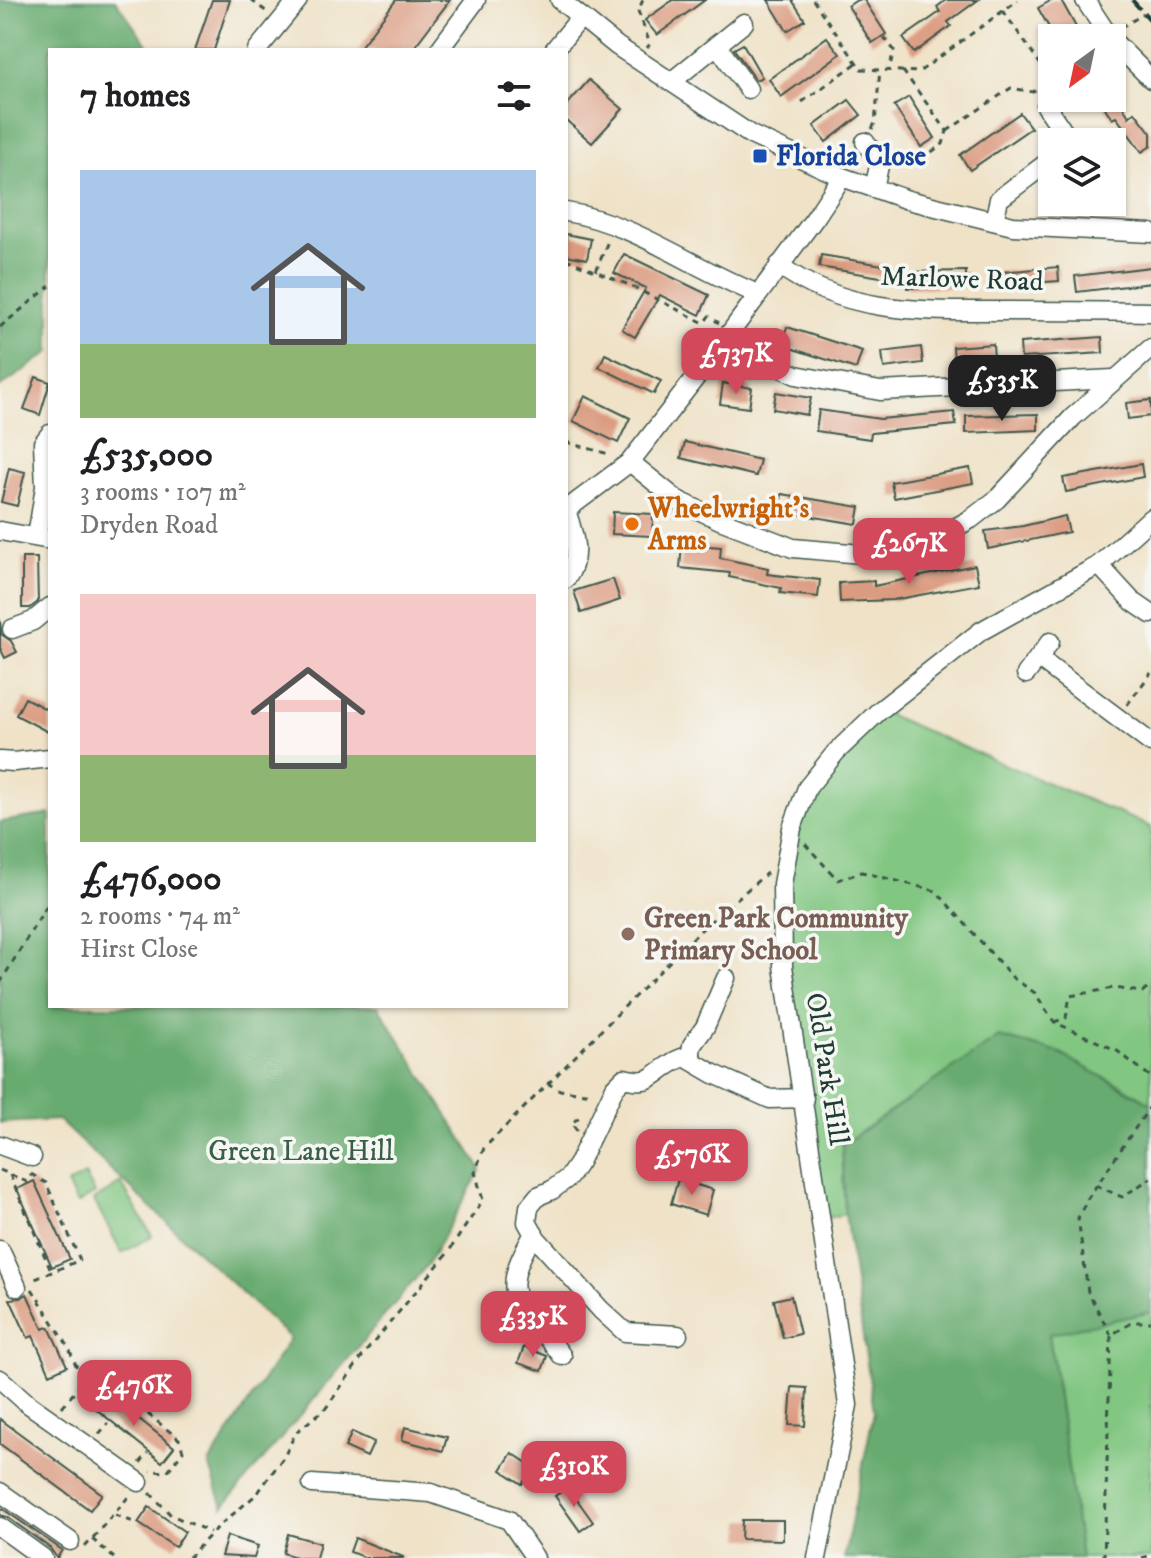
<!DOCTYPE html>
<html lang="en">
<head>
<meta charset="utf-8">
<style>
  body { margin:0; font-family:"IM FELL DW Pica",serif; background:#f6f6f6; color:#202124; height:100vh; display:flex; flex-direction:column; font-size:30px; white-space:nowrap }
  * { box-sizing:border-box; margin:0 }
  p { font-size:26px; color:#757577 }
  .icon { flex:none; width:44px; height:44px; fill:none; stroke:currentColor; stroke-width:2; stroke-linecap:round; stroke-linejoin:round }
  .map { position:relative; flex:1; overflow:hidden }
  .side { position:absolute; left:48px; top:48px; width:520px; height:960px; display:flex; flex-direction:column; background:#fff; border-radius:0px; box-shadow:0 2px 6px #0004 }
  .side>* { flex:none }
  .needle { width:52px; rotate:213deg }
  .tools { position:absolute; left:1038px; top:24px; display:grid; gap:16px }
  .tools a { display:grid; place-items:center; width:88px; height:88px; border-radius:0px; background:#fff; box-shadow:0 2px 6px #0004; font-size:40px }
  .price { position:absolute; translate:-50% -68px; padding:0 18px; border-radius:16px; background:#d1495b; color:#fff; font-size:26px; line-height:52px; filter:drop-shadow(0 2px 4px #0008) }
  .price::after { content:''; position:absolute; left:50%; top:48px; width:24px; height:18px; margin-left:-12px; background:inherit; clip-path:polygon(0 0,100% 0,50% 100%) }
  .price.current { background:#222; color:#fff }
  ul { padding:0; list-style:none }
  li { display:grid; align-content:center; gap:16px; height:424px; padding:0 32px }
  li span { display:grid; place-items:center; height:248px; border-radius:0px; color:#555 }
  li>.icon { margin-inline-start:auto }
  span .icon { width:144px; height:144px; fill:#fffc; stroke-width:1 }
  li b { font-size:34px }
  h2 { display:flex; justify-content:space-between; align-items:center; height:96px; padding:0 32px; font-size:34px }
  .map>svg:first-child { display:block }
</style>
</head>
<body>
<div class="map">
<svg width="1151" height="1558" viewBox="0 0 1151 1558">
  <rect width="100%" height="100%" fill="#f6f6f2"/>
  <filter id="ink" filterUnits="userSpaceOnUse"><feTurbulence type="fractalNoise" baseFrequency=".0125" numOctaves="2"/><feDisplacementMap in="SourceGraphic" scale="16" xChannelSelector="R" yChannelSelector="G"/><feConvolveMatrix kernelMatrix="1 2 1 2 8 2 1 2 1" color-interpolation-filters="sRGB"/></filter>
  <filter id="wash" filterUnits="userSpaceOnUse"><feTurbulence type="fractalNoise" baseFrequency=".006" numOctaves="4" result="noise"/><feDisplacementMap in="SourceGraphic" scale="32" xChannelSelector="R" yChannelSelector="G"/><feGaussianBlur stdDeviation="1.8" result="paint"/><feColorMatrix in="noise" values="0 0 0 0 0 0 0 0 0 0 0 0 0 0 0 0 0 1.4 0 .05"/><feComposite in="paint" operator="in"/></filter>
  <g filter="url(#wash)">
    <rect width="100%" height="100%" fill="#efe2c7"/>
    <g fill="#81c681" stroke="#50825a" stroke-width="2">
      <path d="M879 711 1151 827V1103L1119 1084 999 1037 842 1145 845 1214 822 1219 783 966 792 828 836 752Z"/>
      <path d="M85 1175 95 1193 77 1204 67 1185Z"/>
      <path d="M121 1183 152 1236 122 1253 94 1200Z"/>
      <path d="M1151 1312V1558H1081L1049 1333Z"/>
    </g>
    <g fill="#68ab6f" stroke="#447452" stroke-width="2">
      <path d="M0 0H115L151 50H50V352L0 387Z"/>
      <path d="M50 814V1006H378L481 1169 428 1264 223 1507 209 1464 290 1338 58 1120 0 1123V822Z"/>
      <path d="M999 1037 1057 1052 1151 1103V1312L1049 1334 1081 1558H844L874 1411 845 1214 842 1145Z"/>
    </g>
    <g id="blocks">
      <g fill="#db9b81">
        <path d="M212 0H230L214 50H195Z"/>
        <path d="M396 0H450L412 50H358Z"/>
        <path d="M673 0H705L657 35 645 20Z"/>
        <path d="M768 0H792L805 20 787 31Z"/>
        <path d="M857 0H864L886 34 872 43 848 6Z"/>
        <path d="M946 0H978L948 22 951 26 914 53 903 38 940 12 937 7Z"/>
        <path d="M1052 0H1061L1082 38H1055L1038 8Z"/>
        <path d="M827 37 840 54 781 97 769 79Z"/>
        <path d="M743 44 762 77 756 80 734 49Z"/>
        <path d="M589 80 623 109 592 143 566 120V106Z"/>
        <path d="M909 97 935 138 921 147 894 106Z"/>
        <path d="M1099 98H1118L1129 117 1135 112 1151 133V146L1142 152 1116 117 1112 119Z"/>
        <path d="M849 100 861 115 826 142 814 126Z"/>
        <path d="M1020 113 1031 128 970 170 960 155Z"/>
        <path d="M566 234 591 239 587 259 566 255Z"/>
        <path d="M624 254 709 295 700 315 660 295 635 337 622 329 646 288 614 273Z"/>
        <path d="M821 255 889 266 887 278 819 267Z"/>
        <path d="M1058 267 1059 281 990 286 989 273Z"/>
        <path d="M1151 267V283L1077 292 1075 276Z"/>
        <path d="M966 271V287L907 288V272Z"/>
        <path d="M787 327 862 351 856 369 781 345Z"/>
        <path d="M1102 337 1103 353 1021 358 1020 343Z"/>
        <path d="M993 344 994 359 954 362 953 347Z"/>
        <path d="M921 347 923 363 884 368 882 352Z"/>
        <path d="M605 354 661 381 654 394 599 367Z"/>
        <path d="M36 377 50 382 40 415 24 409Z"/>
        <path d="M723 383 752 388 749 408 720 404Z"/>
        <path d="M776 392 811 398 807 415 773 409Z"/>
        <path d="M585 396 630 418 618 443 573 421Z"/>
        <path d="M1151 400V416L1128 419 1126 403Z"/>
        <path d="M819 410 880 419 954 412 956 425 871 433 870 439 816 431Z"/>
        <path d="M1038 414V430L966 433V416Z"/>
        <path d="M685 442 760 460 756 476 681 458Z"/>
        <path d="M1141 464 1143 477 1066 492 1063 478Z"/>
        <path d="M9 468 25 472 17 506 1 502Z"/>
        <path d="M970 468 973 483 894 498 891 482Z"/>
        <path d="M782 494 860 507 857 524 779 511Z"/>
        <path d="M613 512 653 514 652 536 612 534Z"/>
        <path d="M1065 516 1069 532 988 549 985 531 1023 526Z"/>
        <path d="M682 544 721 547 720 558 768 568 767 574 820 580 818 597 780 593 781 588 729 577 730 573 680 568Z"/>
        <path d="M22 558H37L38 602 30 608H22Z"/>
        <path d="M975 565 979 584 893 600 840 602 839 583 874 581V586Z"/>
        <path d="M613 579 620 600 581 613 574 591Z"/>
        <path d="M0 619 1 634 11 641 17 652 5 658 0 648Z"/>
        <path d="M25 698 50 711V733L16 715Z"/>
        <path d="M678 1179 713 1190 706 1215 671 1204Z"/>
        <path d="M34 1181 70 1259 52 1267 17 1189Z"/>
        <path d="M27 1294 43 1329 49 1327 67 1366 50 1374 33 1336 28 1338 10 1299 21 1298Z"/>
        <path d="M791 1296 800 1334 783 1338 774 1300Z"/>
        <path d="M524 1347 547 1356 542 1371 518 1363Z"/>
        <path d="M792 1387 807 1388 805 1426 789 1425Z"/>
        <path d="M107 1393 174 1447 162 1462 95 1408Z"/>
        <path d="M0 1419 102 1494 90 1510 0 1444Z"/>
        <path d="M405 1427 447 1437 443 1451 402 1440Z"/>
        <path d="M352 1432 374 1442 367 1457 345 1447Z"/>
        <path d="M512 1453 533 1467 522 1484 501 1470Z"/>
        <path d="M568 1487 593 1522 580 1531 555 1496Z"/>
        <path d="M0 1507 62 1550 57 1558 50 1548 7 1517 0 1515Z"/>
        <path d="M149 1507 185 1532 175 1547 138 1523Z"/>
        <path d="M742 1520H783V1540L741 1539Z"/>
        <path d="M288 1534 320 1543 316 1558H299L283 1553Z"/>
        <path d="M227 1536 258 1546 254 1558 221 1556Z"/>
        <path d="M355 1538 403 1557V1558H366L350 1552Z"/>
      </g>
    </g>
  </g>
  <g filter="url(#ink)">
    <use href="#blocks" fill-opacity="0" stroke="#3e564a" stroke-width="2"/>
    <g fill="none" stroke-linecap="round" stroke-linejoin="round">
      <defs>
        <g id="minor">
          <path d="M560 0 617 46 751 135 842 177 908 200 1013 226 1151 233"/>
          <path d="M1085 0 1110 38"/>
          <path d="M1112 40 1151 79"/>
          <path d="M717 45 748 89"/>
          <path d="M257 50 298 0"/>
          <path d="M439 50 476 0"/>
          <path d="M554 50 581 17"/>
          <path d="M671 82 744 23"/>
          <path d="M1046 106 1067 137 1064 142"/>
          <path d="M865 142 880 162 874 188"/>
          <path d="M566 212C635 223 694 269 758 294"/>
          <path d="M994 221 999 199 1052 159"/>
          <path d="M779 265C845 315 925 311 1003 311 1053 311 1102 311 1151 312"/>
          <path d="M724 341 796 375 880 391 1113 379"/>
          <path d="M630 462 677 500 720 520 793 548 873 555 895 551 944 534 971 519 997 499 1073 417 1151 348"/>
          <path d="M566 510 630 462 724 341 815 218 842 177"/>
          <path d="M0 531 50 540"/>
          <path d="M37 536 45 487 43 443 50 434"/>
          <path d="M1099 565 1132 601 1151 614"/>
          <path d="M566 579C582 557 574 534 566 510"/>
          <path d="M12 629 33 621 50 607"/>
          <path d="M1038 658 1151 743"/>
          <path d="M1026 674 1050 642"/>
          <path d="M0 761 14 762 50 758"/>
          <path d="M726 978 705 1027 692 1045 690 1060 714 1074 770 1099 804 1098"/>
          <path d="M0 1145 32 1157"/>
          <path d="M534 1234C492 1302 525 1304 562 1356"/>
          <path d="M0 1250 17 1287"/>
          <path d="M678 1335 625 1332 601 1310 536 1238 527 1222 529 1207 538 1196 552 1190 569 1177 579 1162 615 1087 624 1078C652 1085 650 1076 672 1063 677 1059 685 1057 691 1055"/>
          <path d="M0 1379 27 1403 139 1482"/>
          <path d="M312 1484 431 1493 509 1520 535 1558"/>
          <path d="M0 1492 70 1541"/>
          <path d="M0 1527 43 1558"/>
          <path d="M817 1558 848 1405 783 966 782 884 792 828 807 788 836 752 879 711 981 631 1099 565 1151 518"/>
        </g>
      </defs>
      <use href="#minor" stroke="#3e564a" stroke-width="21"/>
      <g stroke="#3e564a" stroke-width="3" stroke-dasharray="6 6" stroke-linecap="butt">
        <path d="M251 0 267 12"/>
        <path d="M643 0 638 11 650 44 647 48"/>
        <path d="M813 0 861 69 919 72 1018 0"/>
        <path d="M1003 11 1051 79"/>
        <path d="M1121 27 1151 10"/>
        <path d="M884 37 894 50 889 70"/>
        <path d="M903 71 947 131 943 144 911 166"/>
        <path d="M802 102 857 63"/>
        <path d="M872 129 875 123 880 70"/>
        <path d="M947 131 1011 88 1033 92 1052 78"/>
        <path d="M566 259 629 285 704 323 709 316 719 323"/>
        <path d="M596 271 608 241"/>
        <path d="M0 327 50 286"/>
        <path d="M566 442 612 455"/>
        <path d="M1127 705 1151 673"/>
        <path d="M805 844 838 880 862 872 936 891 1013 978 1035 993 1054 1022 1116 1050 1151 1077"/>
        <path d="M0 983 50 900"/>
        <path d="M1054 1022 1066 1018 1070 996 1114 988 1142 992 1151 987"/>
        <path d="M547 1083 560 1090 593 1094"/>
        <path d="M577 1131 572 1123 583 1114"/>
        <path d="M0 1170 27 1182 31 1175"/>
        <path d="M31 1174 46 1183 80 1260 33 1280"/>
        <path d="M10 1175 51 1271"/>
        <path d="M1096 1185 1122 1197 1151 1178"/>
        <path d="M32 1289 68 1346 83 1382 122 1393 179 1439 183 1451 167 1472 150 1471"/>
        <path d="M1111 1335 1088 1292 1078 1218 1088 1198 1151 1105"/>
        <path d="M62 1407 83 1382"/>
        <path d="M99 1434 108 1423"/>
        <path d="M140 1463 148 1453"/>
        <path d="M150 1493 171 1515 210 1532"/>
        <path d="M115 1515 136 1523"/>
        <path d="M92 1539 114 1558"/>
        <path d="M85 1547 130 1495"/>
        <path d="M188 1558 220 1525 257 1494 285 1455 296 1432 326 1408 364 1354 447 1254 483 1200 475 1172 484 1148 705 926 767 873"/>
        <path d="M1104 1558 1111 1335 1133 1322H1151"/>
        <path d="M1142 1558 1151 1555"/>
      </g>
      <use href="#minor" stroke="#fff" stroke-width="18"/>
      <path stroke="#1f3d34" stroke-width="4" stroke-dasharray="12 6" stroke-linecap="butt" d="M1132 0 1151 21"/>
    </g>
  </g>
  <rect fill="#1a4fb4" stroke="#f6f6f2" stroke-width="3" x="752" y="148" width="16" height="16" rx="4"/>
  <circle fill="#e8710a" stroke="#f6f6f2" stroke-width="3" cx="632" cy="524" r="8"/>
  <circle fill="#8d6e63" stroke="#f6f6f2" stroke-width="3" cx="628" cy="934" r="8"/>
  <g text-anchor="middle" dominant-baseline="central" stroke-width="7" stroke-linejoin="round" paint-order="stroke">
    <g font-size="28" font-weight="bold" fill="#164399" stroke="#f6f6f2" text-anchor="start">
      <text x="776" y="156">Florida Close</text>
    </g>
    <g font-size="28" fill="#1f3d34" stroke="#f6f6f2">
      <text transform="translate(962 279) rotate(2)">Marlowe Road</text>
      <text transform="translate(827 1069) rotate(81)">Old Park Hill</text>
    </g>
    <g font-size="28" font-weight="bold" fill="#c56008" stroke="#f6f6f2" text-anchor="start">
      <text x="648" y="508">Wheelwright's<tspan x="648" dy="32">Arms</tspan></text>
    </g>
    <g font-size="28" font-weight="bold" fill="#785e54" stroke="#f6f6f2" text-anchor="start">
      <text x="644" y="918">Green Park Community<tspan x="644" dy="32">Primary School</tspan></text>
    </g>
    <g font-size="28" fill="#385f47" stroke="#f6f6f2">
      <text x="301" y="1151">Green Lane Hill</text>
    </g>
  </g>
</svg>
<div class="tools">
<a><svg class="needle" viewBox="-14 -14 28 28"><path d="M0-13l5 13h-10z" fill="#e53935"/><path d="M0 13l5-13h-10z" fill="#757577"/></svg></a>
<a><svg class="icon" aria-label="layers" viewBox="0 0 24 24"><path d="M12 4l9 5-9 5-9-5zM3 14l9 5 9-5"/></svg></a>
</div>
<b class="price" style="left:736px;top:396px">£737K</b>
<b class="price current" style="left:1002px;top:423px">£535K</b>
<b class="price" style="left:909px;top:586px">£267K</b>
<b class="price" style="left:692px;top:1197px">£576K</b>
<b class="price" style="left:533px;top:1359px">£335K</b>
<b class="price" style="left:134px;top:1428px">£476K</b>
<b class="price" style="left:574px;top:1509px">£310K</b>
<section class="side">
<h2>7 homes<svg class="icon" aria-label="filters" viewBox="0 0 24 24"><path d="M4 7h16M4 17h16"/><circle cx="9" cy="7" r="2"/><circle cx="15" cy="17" r="2"/></svg></h2>
<ul>
<li><span style="background:linear-gradient(#a9c7e8 70%,#8fb573 0)"><svg class="icon" aria-label="home" viewBox="0 0 24 24"><path d="M3 11l9-7 9 7M6 9v11h12V9"/></svg></span><div><b>£535,000</b><p>3 rooms · 107 m²</p><p>Dryden Road</p></div></li>
<li><span style="background:linear-gradient(#f6c9c9 65%,#8fb573 0)"><svg class="icon" aria-label="home" viewBox="0 0 24 24"><path d="M3 11l9-7 9 7M6 9v11h12V9"/></svg></span><div><b>£476,000</b><p>2 rooms · 74 m²</p><p>Hirst Close</p></div></li>
</ul>
</section>
</div>
</body>
</html>
